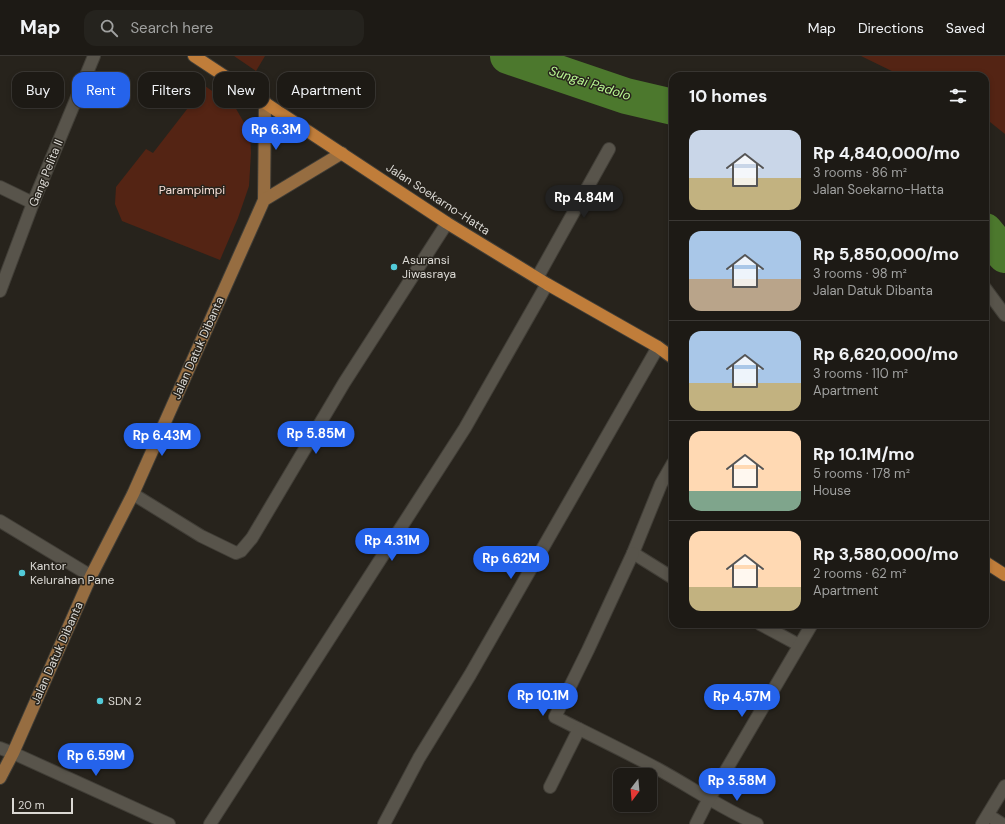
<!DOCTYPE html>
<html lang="en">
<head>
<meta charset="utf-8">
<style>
  body { margin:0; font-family:"DM Sans",sans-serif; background:#25231e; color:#f1f3f6; height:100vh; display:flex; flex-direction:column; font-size:15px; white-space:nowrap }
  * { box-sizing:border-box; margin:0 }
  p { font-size:13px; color:#a0a1a0 }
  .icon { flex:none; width:22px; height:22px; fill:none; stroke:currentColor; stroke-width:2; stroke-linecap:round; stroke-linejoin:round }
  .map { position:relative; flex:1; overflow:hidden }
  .sheet { position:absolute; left:669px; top:16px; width:320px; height:556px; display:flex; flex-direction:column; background:#1d1a15; border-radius:12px; box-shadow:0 2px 6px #0003,0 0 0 1px #3b3834 }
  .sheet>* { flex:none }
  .banner { position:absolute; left:12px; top:16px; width:380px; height:36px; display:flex; gap:8px }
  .needle { width:26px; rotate:196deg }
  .fabs { position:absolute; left:613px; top:712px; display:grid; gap:8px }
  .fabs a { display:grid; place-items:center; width:44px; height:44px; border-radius:8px; background:#1d1a15; box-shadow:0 2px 6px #0003,0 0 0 1px #3b3834; font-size:20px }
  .scale { position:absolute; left:12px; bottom:10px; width:61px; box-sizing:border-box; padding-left:4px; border:2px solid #dbd9d4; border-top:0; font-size:11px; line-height:14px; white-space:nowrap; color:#dbd9d4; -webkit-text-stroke:3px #27231c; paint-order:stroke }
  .price { position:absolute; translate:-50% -34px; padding:0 9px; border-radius:14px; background:#2563eb; color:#fff; font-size:13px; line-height:26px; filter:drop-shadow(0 1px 2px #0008) }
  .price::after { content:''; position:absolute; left:50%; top:24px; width:12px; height:9px; margin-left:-6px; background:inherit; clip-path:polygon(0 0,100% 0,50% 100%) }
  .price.on { background:#222; color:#fff }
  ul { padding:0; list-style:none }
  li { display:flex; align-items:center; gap:12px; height:100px; padding:0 20px }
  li+li { border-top:1px solid #3b3834 }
  li span { display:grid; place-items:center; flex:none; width:112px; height:80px; border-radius:12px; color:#555 }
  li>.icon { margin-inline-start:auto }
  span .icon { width:48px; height:48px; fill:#fffc; stroke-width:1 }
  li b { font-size:17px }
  h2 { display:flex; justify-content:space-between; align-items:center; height:48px; padding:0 20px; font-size:17px }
  .pill { padding:0 14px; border-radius:12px; background:#1d1a15; box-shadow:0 2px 6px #0003,0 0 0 1px #3b3834; font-size:14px; line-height:36px }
  .pill.on { background:#2563eb; color:#fff }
  header { display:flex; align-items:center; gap:24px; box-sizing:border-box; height:56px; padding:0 20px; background:#1d1a15; border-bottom:1px solid #3b3834 }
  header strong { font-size:19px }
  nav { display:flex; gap:22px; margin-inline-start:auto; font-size:14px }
  .search { width:280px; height:36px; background:#25231e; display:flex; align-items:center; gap:10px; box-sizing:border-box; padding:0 14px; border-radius:12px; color:#a0a1a0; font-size:15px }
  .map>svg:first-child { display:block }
</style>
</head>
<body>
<header>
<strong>Map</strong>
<div class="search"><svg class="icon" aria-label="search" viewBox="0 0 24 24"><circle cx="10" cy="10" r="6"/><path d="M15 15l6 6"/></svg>Search here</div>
<nav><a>Map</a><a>Directions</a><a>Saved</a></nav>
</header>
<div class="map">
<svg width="1005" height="768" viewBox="0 0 1005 768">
  <rect width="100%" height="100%" fill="#27231c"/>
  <g fill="#542414">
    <path d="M234 0H265L256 15Z"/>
    <path d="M861 0H1005V78L985 62V20H902Z"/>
    <path d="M205 30 235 51 250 77 251 97 249 130 238 162 220 204 122 165 115 148 116 131 146 93 153 97Z"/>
  </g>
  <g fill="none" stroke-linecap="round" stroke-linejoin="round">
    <g stroke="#4c782d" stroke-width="36">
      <path d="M508 0 626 40 673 51"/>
      <path d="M985 175 1005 199"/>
    </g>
    <defs>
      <g id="minor">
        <path d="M0 131 33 147"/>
        <path d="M537 222 609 93"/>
        <path d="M985 232 1005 259"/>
        <path d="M0 235 33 147 94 0"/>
        <path d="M673 407 661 428 633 497 673 522"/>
        <path d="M133 438 201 480 236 497 241 495 252 482 344 327 447 167"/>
        <path d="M0 465 91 520"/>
        <path d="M633 497 588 594 555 661C589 678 624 695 658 713 691 731 722 753 757 768"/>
        <path d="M760 568 799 589"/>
        <path d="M0 692 13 697 169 768"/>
        <path d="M550 731 579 673"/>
        <path d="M988 759 1002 768"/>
        <path d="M210 768 465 372 547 228"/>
        <path d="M384 768 419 702 470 619 658 291"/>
        <path d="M696 768 705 750 812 568"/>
        <path d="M982 768 1005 730"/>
      </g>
      <g id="major">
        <path d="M264 144 265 46"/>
        <path d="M0 722 13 697 91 520 133 438 264 144 342 97"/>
      </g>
      <g id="highway">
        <path d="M194 0 447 167 547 228 658 291 673 302"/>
        <path d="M985 506 1005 519"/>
      </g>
    </defs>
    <use href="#minor" stroke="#413e37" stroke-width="14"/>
    <use href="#major" stroke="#413e37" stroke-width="14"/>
    <use href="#highway" stroke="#413e37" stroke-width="14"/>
    <use href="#minor" stroke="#58544b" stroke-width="12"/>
    <use href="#major" stroke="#966d41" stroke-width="12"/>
    <use href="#highway" stroke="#c07d3a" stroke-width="12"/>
  </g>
  <g fill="#52cbd9" stroke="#27231c" stroke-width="1.5">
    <circle cx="394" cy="211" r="4"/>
    <circle cx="22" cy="517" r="4"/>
    <circle cx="100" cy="645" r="4"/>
  </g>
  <g text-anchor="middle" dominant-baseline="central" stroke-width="3" stroke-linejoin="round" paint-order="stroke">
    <g font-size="12" fill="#dbd9d4" stroke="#27231c">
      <text transform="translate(46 117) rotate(-68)">Gang Pelita II</text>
      <text transform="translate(438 143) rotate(33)">Jalan Soekarno-Hatta</text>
      <text transform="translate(198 292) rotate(-66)">Jalan Datuk Dibanta</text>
      <text transform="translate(57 597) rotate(-66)">Jalan Datuk Dibanta</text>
    </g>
    <g font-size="12" fill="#f6ddd5" stroke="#27231c">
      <text x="192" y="134">Parampimpi</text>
    </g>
    <g font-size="12" fill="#dbd9d4" stroke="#27231c" text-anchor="start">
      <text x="402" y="204">Asuransi<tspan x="402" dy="14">Jiwasraya</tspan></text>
      <text x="30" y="510">Kantor<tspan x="30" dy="14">Kelurahan Pane</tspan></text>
      <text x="108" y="645">SDN 2</text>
    </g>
    <g font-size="13" font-style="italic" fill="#b8f791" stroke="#27231c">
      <text transform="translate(590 27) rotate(18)">Sungai Padolo</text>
    </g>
  </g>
</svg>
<div class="fabs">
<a><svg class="needle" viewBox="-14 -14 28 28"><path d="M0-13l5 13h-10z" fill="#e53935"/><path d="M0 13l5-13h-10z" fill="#a0a1a0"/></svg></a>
</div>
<div class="scale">20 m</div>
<b class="price" style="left:276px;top:95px">Rp 6.3M</b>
<b class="price on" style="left:584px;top:163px">Rp 4.84M</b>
<b class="price" style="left:316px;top:399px">Rp 5.85M</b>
<b class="price" style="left:162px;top:401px">Rp 6.43M</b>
<b class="price" style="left:392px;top:506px">Rp 4.31M</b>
<b class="price" style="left:511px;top:524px">Rp 6.62M</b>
<b class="price" style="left:543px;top:661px">Rp 10.1M</b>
<b class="price" style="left:742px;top:662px">Rp 4.57M</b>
<b class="price" style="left:96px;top:721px">Rp 6.59M</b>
<b class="price" style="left:737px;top:746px">Rp 3.58M</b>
<div class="banner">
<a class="pill">Buy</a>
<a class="pill on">Rent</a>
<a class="pill">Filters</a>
<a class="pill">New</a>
<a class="pill">Apartment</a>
</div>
<section class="sheet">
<h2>10 homes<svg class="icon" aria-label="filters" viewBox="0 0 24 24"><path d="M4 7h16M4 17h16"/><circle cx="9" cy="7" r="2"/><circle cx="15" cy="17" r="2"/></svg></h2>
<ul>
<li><span style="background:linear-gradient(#c9d6e8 60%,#c2b280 0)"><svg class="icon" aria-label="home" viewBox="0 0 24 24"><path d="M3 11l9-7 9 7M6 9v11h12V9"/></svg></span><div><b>Rp 4,840,000/mo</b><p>3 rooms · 86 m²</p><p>Jalan Soekarno-Hatta</p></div></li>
<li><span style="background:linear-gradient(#a9c7e8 60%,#b9a48a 0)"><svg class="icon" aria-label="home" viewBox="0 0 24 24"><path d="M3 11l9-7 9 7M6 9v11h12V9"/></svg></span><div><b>Rp 5,850,000/mo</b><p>3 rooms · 98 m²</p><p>Jalan Datuk Dibanta</p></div></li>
<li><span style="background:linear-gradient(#a9c7e8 65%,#c2b280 0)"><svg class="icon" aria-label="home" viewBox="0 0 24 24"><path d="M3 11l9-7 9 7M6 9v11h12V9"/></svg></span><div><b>Rp 6,620,000/mo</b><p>3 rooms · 110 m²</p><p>Apartment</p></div></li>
<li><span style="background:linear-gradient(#ffd9b3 75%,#7fa58c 0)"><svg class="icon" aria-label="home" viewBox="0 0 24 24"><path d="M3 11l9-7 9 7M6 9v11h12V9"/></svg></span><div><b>Rp 10.1M/mo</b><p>5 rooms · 178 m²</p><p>House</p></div></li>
<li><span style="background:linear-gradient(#ffd9b3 70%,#c2b280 0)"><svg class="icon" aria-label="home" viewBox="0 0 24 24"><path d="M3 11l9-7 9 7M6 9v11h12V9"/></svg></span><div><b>Rp 3,580,000/mo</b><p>2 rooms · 62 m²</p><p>Apartment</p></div></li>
</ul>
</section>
</div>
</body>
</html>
